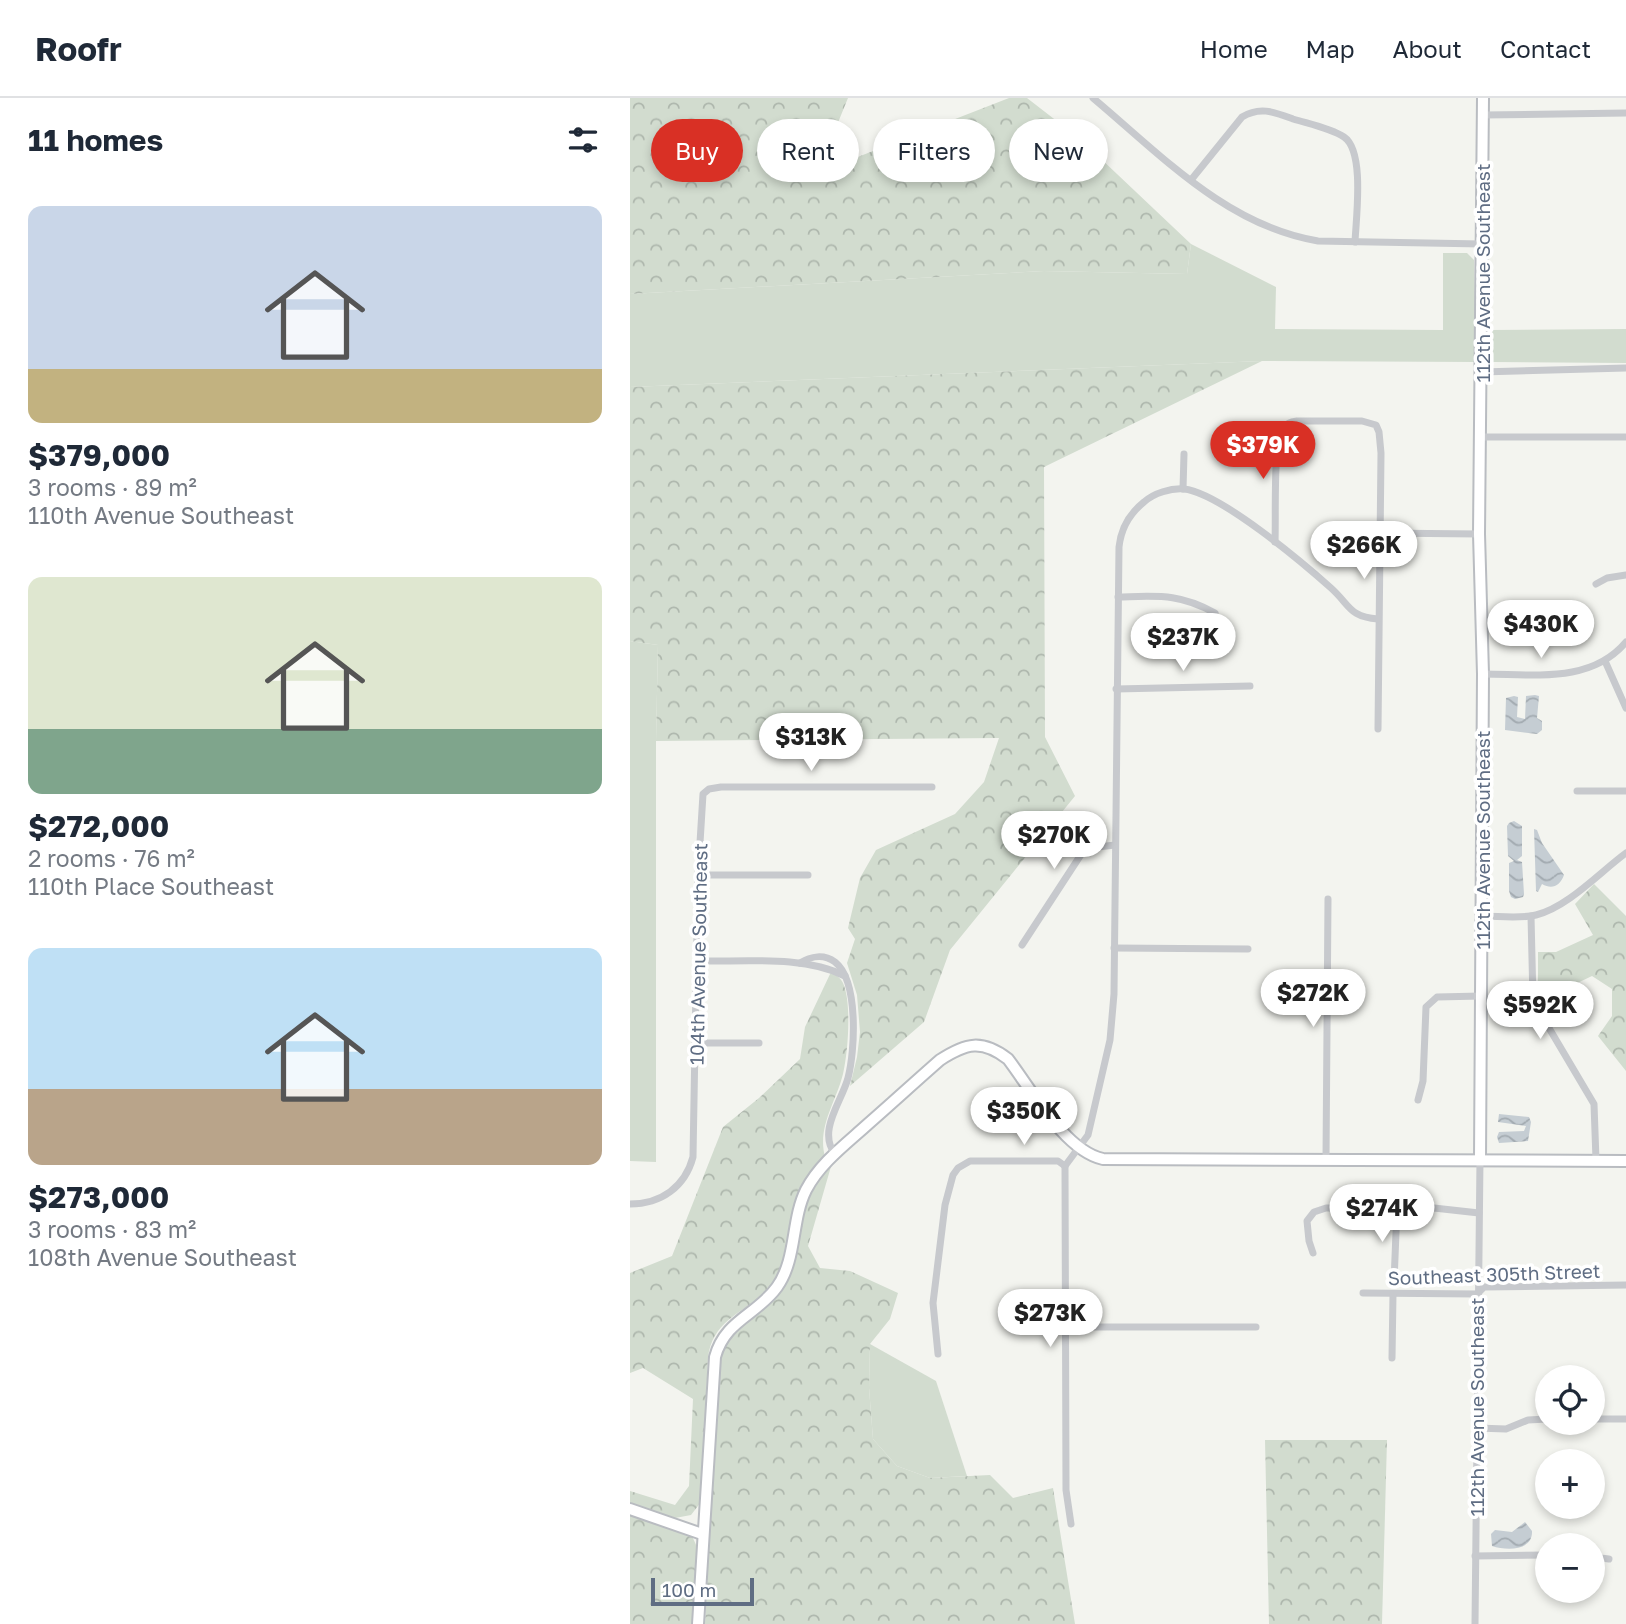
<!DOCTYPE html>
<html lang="en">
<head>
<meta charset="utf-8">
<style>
  body { margin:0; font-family:"Golos Text",sans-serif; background:#f2f2f3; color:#1f2937; height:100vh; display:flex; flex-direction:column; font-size:26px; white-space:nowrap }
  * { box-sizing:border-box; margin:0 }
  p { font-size:23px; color:#747a83 }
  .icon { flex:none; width:38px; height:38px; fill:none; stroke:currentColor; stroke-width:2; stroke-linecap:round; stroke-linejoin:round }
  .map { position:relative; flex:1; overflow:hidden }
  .panel { display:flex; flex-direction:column; background:#fff; width:630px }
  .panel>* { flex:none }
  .hud { position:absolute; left:21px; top:21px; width:665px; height:63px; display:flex; gap:14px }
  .fabs { position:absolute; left:905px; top:1267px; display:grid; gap:14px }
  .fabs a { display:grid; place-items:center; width:70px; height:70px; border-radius:50%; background:#fff; box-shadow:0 4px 10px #0003; font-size:35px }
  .scale { position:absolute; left:21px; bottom:18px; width:103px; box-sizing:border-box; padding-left:7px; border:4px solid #5f6d83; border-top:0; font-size:19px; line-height:24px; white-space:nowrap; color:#5f6d83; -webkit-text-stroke:5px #fff; paint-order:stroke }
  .price { position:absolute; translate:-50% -60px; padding:0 16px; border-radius:24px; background:#fff; color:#222; font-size:23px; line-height:46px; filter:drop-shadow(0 2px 4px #0008) }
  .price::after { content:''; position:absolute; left:50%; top:42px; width:21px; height:16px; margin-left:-10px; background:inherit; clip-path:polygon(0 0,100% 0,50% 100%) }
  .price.current { background:#d93025; color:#fff }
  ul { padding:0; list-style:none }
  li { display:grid; align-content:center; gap:14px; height:371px; padding:0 28px }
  li span { display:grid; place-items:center; height:217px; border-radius:14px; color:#555 }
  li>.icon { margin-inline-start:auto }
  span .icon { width:126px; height:126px; fill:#fffc; stroke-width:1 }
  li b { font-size:30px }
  h2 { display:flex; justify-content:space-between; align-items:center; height:84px; padding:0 28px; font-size:30px }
  .chip { padding:0 24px; border-radius:32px; background:#fff; box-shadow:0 4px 10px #0003; font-size:24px; line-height:63px }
  .chip.current { background:#d93025; color:#fff }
  header { display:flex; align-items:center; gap:42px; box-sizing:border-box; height:98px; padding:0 35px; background:#fff; border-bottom:2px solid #e0e1e3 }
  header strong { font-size:33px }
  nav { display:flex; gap:38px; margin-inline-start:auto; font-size:24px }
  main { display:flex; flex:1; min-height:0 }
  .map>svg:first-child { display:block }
</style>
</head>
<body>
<header>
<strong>Roofr</strong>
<nav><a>Home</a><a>Map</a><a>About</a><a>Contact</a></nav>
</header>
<main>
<section class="panel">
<h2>11 homes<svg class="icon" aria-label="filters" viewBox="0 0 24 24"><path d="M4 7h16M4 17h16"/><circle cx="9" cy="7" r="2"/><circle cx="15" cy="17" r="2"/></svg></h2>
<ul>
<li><span style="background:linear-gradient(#c9d6e8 75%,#c2b280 0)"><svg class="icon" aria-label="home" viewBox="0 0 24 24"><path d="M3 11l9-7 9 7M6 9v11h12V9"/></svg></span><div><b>$379,000</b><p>3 rooms · 89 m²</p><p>110th Avenue Southeast</p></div></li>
<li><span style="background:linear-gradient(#dfe7d0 70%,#7fa58c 0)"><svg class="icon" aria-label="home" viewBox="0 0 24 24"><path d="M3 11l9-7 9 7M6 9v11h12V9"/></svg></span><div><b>$272,000</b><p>2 rooms · 76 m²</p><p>110th Place Southeast</p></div></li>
<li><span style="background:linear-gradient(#bfe0f5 65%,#b9a48a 0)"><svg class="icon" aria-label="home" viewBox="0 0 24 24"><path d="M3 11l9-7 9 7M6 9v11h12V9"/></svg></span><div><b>$273,000</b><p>3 rooms · 83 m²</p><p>108th Avenue Southeast</p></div></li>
</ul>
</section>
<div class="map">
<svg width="996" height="1526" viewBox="0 0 996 1526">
  <defs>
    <pattern id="forest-crowns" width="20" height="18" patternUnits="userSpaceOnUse" patternTransform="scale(1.75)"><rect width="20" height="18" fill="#d2dccf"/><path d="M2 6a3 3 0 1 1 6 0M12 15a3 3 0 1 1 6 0" fill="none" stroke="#aeb7ad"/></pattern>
    <pattern id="water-waves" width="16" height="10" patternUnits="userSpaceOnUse" patternTransform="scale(1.75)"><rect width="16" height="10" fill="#c5cdd3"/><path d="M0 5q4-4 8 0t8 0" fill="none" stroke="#a3abb1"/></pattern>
  </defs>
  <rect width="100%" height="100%" fill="#f3f4ef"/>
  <g fill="#d2dccf">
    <path d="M561 146 646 189 645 231 813 232V155H837L844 162 846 264 632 263 0 289V196L414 173 557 176Z"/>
    <path d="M996 231V265L863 264 861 232Z"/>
    <path d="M0 543 28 547 26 643V1064L0 1063Z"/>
    <path d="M240 1246 306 1283 337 1378 300 1380 267 1368 243 1341 239 1290Z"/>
  </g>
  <g fill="url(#forest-crowns)">
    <path d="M0 0H218L196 54 220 62 379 0H397L450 41 561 146 557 176 414 173 0 196Z"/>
    <path d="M632 263 414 369 415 639 445 698 320 852 294 924 220 988 227 959 230 934 227 897 217 865 225 841 218 830 230 780 246 752 325 716 354 684 369 640 26 643 28 547 0 543V289Z"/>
    <path d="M964 786 996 818V973L968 938 982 918V891L962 878 939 889 908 892V854H926L963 837 945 806Z"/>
    <path d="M201 874C206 877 210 879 213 885 222 905 218 954 213 976 206 1004 187 1029 195 1059L182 1074 151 1173C146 1181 141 1190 134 1196 110 1216 82 1224 78 1260L71 1404 61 1417 45 1420 0 1405V1393L45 1407 59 1388 63 1301 13 1270 0 1275V1175L42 1158 93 1029 129 1000 170 961 175 929Z"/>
    <path d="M202 1065 178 1148 190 1170 220 1173 268 1195 260 1221 240 1246 239 1290 243 1341 267 1368 300 1380 360 1377 383 1400 423 1390 445 1526H75L88 1256C102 1226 127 1223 145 1199 164 1174 166 1141 175 1112 180 1094 191 1080 202 1065Z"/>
    <path d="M635 1342H757L752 1526H639Z"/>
    <path d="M0 1415 62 1438 67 1449 63 1526H0Z"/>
  </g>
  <g fill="url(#water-waves)">
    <path d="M905 597 909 598 907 620 912 623V632L907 636 875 632 876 600 884 598 888 599 887 619 895 621 896 598Z"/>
    <path d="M884 723 892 728V758L887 762 892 764 894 796 893 799 885 801 881 799 879 793V765L884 763 878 758 877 728 879 725Z"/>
    <path d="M904 731 907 732 912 745 934 777C930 788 922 792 912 786L908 794 906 793Z"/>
    <path d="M869 1016 899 1019 901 1024 898 1043 869 1045 867 1039 869 1034 894 1033 896 1028 868 1024Z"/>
    <path d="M895 1424 902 1433C903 1453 877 1453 862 1448L861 1436 865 1432 882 1434Z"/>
  </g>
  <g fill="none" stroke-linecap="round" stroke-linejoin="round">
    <defs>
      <g id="secondary">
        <path d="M850 1061 853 576 849 436 853 0"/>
        <path d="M0 1411 72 1436"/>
        <path d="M68 1526 85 1259C95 1222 127 1217 147 1189 167 1161 161 1122 176 1092 190 1065 216 1046 238 1026 262 1005 286 983 310 962 336 945 352 941 378 961 401 991 435 1053 473 1061L996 1063"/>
      </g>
    </defs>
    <use href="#secondary" stroke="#b9bcc1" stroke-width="14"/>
    <g stroke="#c7c9cd" stroke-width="7">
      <path d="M463 0C531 57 597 128 688 143L852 146"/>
      <path d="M853 17 996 15"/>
      <path d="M561 82 612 19C630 8 644 14 663 21 679 26 700 30 714 39 735 53 726 120 725 144"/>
      <path d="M851 274 996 270"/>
      <path d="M851 339H996"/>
      <path d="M553 391 554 356"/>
      <path d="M749 435 849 436"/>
      <path d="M645 444C646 423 643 345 652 331 656 325 661 324 667 323H732L746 327 749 334 751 355 748 631"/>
      <path d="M966 486 977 480 996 477"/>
      <path d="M488 499C528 498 549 495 585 515"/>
      <path d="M975 563 996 610"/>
      <path d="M853 576C903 576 961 586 996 544"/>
      <path d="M486 591 620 588"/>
      <path d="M947 693H996"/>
      <path d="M68 777H178"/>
      <path d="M851 818C869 818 890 821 906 817 938 809 970 774 996 755"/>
      <path d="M901 818 903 903 964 1006 966 1062"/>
      <path d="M392 847 452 755 459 750 485 747"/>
      <path d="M484 850 618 851"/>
      <path d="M67 863C114 864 173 857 215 878"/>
      <path d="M170 865C181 858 194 856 205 864 229 883 225 953 218 980 212 1003 187 1033 205 1056"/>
      <path d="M66 945H129"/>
      <path d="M788 1002 793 983 796 909 807 899 851 898"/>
      <path d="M696 1061 698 801"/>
      <path d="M435 1068 458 1037 480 942 484 896 489 449C491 430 499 416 514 404 524 395 541 390 554 391 590 395 672 464 701 490 720 507 719 519 748 521"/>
      <path d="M435 1068 436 1392 441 1426"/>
      <path d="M0 1106C31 1106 55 1089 63 1059L68 777 73 696 79 691 91 689H302"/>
      <path d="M683 1155 679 1143 677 1123 684 1114 696 1110H804L849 1115"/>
      <path d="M764 1184 767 1110"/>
      <path d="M733 1195 847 1196 854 1189 996 1187"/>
      <path d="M434 1229H626"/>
      <path d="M308 1256 303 1205 315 1107 323 1077 328 1070 340 1063H428L435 1068"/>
      <path d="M762 1260 763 1196"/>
      <path d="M962 1321H996"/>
      <path d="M847 1330 876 1331 898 1322 917 1321"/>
      <path d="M845 1458 917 1457"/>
      <path d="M962 1459 979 1461"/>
      <path d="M845 1526 850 1061"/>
    </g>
    <use href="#secondary" stroke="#fff" stroke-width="10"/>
  </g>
  <g text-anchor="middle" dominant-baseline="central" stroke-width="7" stroke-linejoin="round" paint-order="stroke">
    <g font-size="19" fill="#5f6d83" stroke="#fff">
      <text transform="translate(852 175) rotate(-90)">112th Avenue Southeast</text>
      <text transform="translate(852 742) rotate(-90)">112th Avenue Southeast</text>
      <text transform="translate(68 856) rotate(-89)">104th Avenue Southeast</text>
      <text transform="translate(864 1176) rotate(-2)">Southeast 305th Street</text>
      <text transform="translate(846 1309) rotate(-90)">112th Avenue Southeast</text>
    </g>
  </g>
</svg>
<div class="fabs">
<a><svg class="icon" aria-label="locate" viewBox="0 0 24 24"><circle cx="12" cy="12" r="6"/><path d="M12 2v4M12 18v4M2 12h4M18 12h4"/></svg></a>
<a>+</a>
<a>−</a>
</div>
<div class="scale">100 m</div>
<b class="price current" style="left:633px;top:383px">$379K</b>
<b class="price" style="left:734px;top:483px">$266K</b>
<b class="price" style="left:911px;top:562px">$430K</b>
<b class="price" style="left:553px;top:575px">$237K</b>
<b class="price" style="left:181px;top:675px">$313K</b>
<b class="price" style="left:424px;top:773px">$270K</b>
<b class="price" style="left:683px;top:931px">$272K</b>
<b class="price" style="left:910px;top:943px">$592K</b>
<b class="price" style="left:394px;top:1049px">$350K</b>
<b class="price" style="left:752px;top:1146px">$274K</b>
<b class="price" style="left:420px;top:1251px">$273K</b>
<div class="hud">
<a class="chip current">Buy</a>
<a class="chip">Rent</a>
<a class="chip">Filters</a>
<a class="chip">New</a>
</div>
</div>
</main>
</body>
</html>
